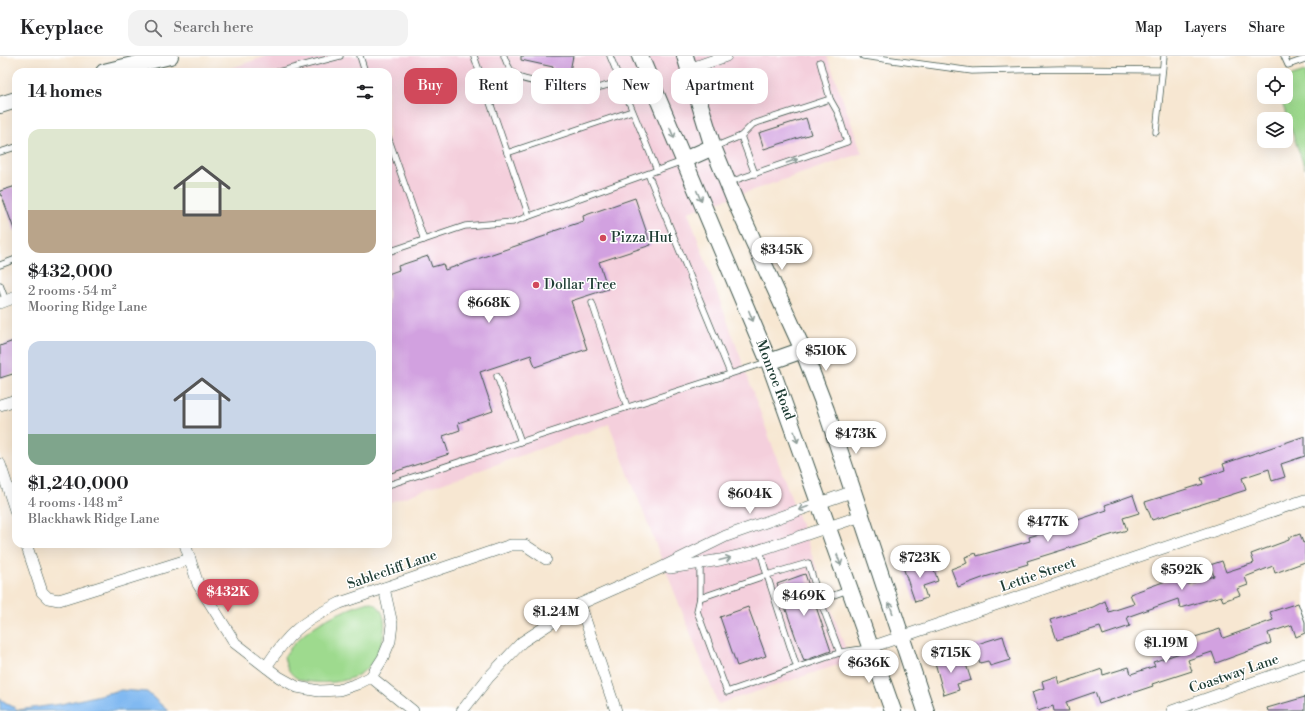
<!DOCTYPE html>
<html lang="en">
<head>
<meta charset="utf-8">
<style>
  body { margin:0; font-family:"Libre Bodoni",serif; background:#f2f2f2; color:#202124; height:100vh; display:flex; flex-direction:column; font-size:15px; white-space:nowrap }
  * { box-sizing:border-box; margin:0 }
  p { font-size:13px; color:#757577 }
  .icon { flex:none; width:22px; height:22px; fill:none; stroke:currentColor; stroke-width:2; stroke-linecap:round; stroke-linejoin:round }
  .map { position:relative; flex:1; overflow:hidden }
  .drawer { position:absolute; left:12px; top:12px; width:380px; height:480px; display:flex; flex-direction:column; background:#fff; border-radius:12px; box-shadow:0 4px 16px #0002 }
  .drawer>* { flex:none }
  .top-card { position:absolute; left:404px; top:12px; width:380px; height:36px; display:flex; gap:8px }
  .fabs { position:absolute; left:1257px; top:12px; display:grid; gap:8px }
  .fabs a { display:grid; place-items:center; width:36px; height:36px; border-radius:8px; background:#fff; box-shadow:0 4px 16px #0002; font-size:20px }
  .price { position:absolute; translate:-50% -34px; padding:0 9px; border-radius:14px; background:#fff; color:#222; font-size:13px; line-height:26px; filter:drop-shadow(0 1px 2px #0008) }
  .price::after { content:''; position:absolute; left:50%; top:24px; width:12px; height:9px; margin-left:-6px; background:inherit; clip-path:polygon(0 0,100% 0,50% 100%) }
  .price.current { background:#d1495b; color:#fff }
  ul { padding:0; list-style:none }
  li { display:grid; align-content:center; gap:8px; height:212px; padding:0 16px }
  li span { display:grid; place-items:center; height:124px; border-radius:12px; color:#555 }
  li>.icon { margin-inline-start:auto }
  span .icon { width:72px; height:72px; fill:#fffc; stroke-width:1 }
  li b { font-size:17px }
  h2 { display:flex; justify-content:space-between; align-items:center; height:48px; padding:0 16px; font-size:17px }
  .chip { padding:0 14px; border-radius:12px; background:#fff; box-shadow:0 4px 16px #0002; font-size:14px; line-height:36px }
  .chip.current { background:#d1495b; color:#fff }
  header { display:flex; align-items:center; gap:24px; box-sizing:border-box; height:56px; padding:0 20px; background:#fff; border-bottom:1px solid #e0e0e0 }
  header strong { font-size:19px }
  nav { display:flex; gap:22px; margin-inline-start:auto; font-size:14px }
  .search { width:280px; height:36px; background:#f2f2f2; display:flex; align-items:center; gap:10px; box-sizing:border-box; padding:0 14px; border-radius:12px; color:#757577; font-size:15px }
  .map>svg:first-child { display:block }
</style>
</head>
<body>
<header>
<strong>Keyplace</strong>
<div class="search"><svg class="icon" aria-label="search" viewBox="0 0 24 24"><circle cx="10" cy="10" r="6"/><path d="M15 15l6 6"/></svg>Search here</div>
<nav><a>Map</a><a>Layers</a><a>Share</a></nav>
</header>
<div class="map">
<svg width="1305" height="655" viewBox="0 0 1305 655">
  <rect width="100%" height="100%" fill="#fff"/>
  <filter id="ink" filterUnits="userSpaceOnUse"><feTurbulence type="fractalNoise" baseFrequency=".025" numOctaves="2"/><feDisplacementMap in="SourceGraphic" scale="8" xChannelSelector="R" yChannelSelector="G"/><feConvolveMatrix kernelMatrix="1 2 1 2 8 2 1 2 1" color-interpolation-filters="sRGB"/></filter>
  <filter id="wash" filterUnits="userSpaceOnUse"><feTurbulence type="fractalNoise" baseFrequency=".012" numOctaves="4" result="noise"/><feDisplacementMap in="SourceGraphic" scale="16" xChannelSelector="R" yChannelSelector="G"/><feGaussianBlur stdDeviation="0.9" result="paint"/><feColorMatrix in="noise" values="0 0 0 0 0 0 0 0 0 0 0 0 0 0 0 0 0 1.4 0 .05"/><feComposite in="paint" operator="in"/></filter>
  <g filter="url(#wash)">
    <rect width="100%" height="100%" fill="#f7e7d2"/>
    <path fill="#f4cfdc" d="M267 0H827L862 97 688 156 850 605 718 648 609 368 388 447V16H220Z"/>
    <g fill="#9eda8e" stroke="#5e8c61">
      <path d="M1305 16V113L1280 41H1286V22Z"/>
      <path d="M369 546C394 551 384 592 372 607 358 625 334 628 313 626 295 625 288 618 284 601 303 571 337 556 369 546Z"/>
    </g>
    <path fill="#81b9f1" stroke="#507b92" d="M121 634 147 636 168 655H0V643L18 654 61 648Z"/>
    <g id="blocks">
      <g fill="#d2a1e0">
        <path d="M521 0H573L570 15 565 14 562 26 557 29 560 34 559 39 548 37 549 32 554 29 551 24 553 11 521 4Z"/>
        <path d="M806 62 811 78 764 93 759 77Z"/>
        <path d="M16 130V175L15 176 0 135Z"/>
        <path d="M635 142 651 189 599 206 608 233 571 245 587 293 535 311 531 299 480 316 493 355 458 367 460 374 443 380 449 398 388 418V218L399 214 398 210 428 200 432 211 443 208 445 214 548 179V177L584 165 583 160Z"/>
        <path d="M16 284V317L0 322V290Z"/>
        <path d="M1305 380V400L1281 408 1285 421 1272 425 1269 413 1242 422 1246 434 1152 464 1145 446 1203 428 1201 422 1225 414 1223 408Z"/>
        <path d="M1133 439 1139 457 1123 462 1127 474 1027 505 1028 508 985 521 958 531 951 513 967 507 965 501 976 497 977 500 1030 485 1029 481 1066 470V468L1107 454 1105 449Z"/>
        <path d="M1300 478 1303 487 1305 486V506L1275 517 1273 510 1245 521 1248 529 1237 533 1240 539 1223 545 1221 540 1180 552 1178 543 1127 561 1130 570 1103 579 1100 571 1057 584 1050 564 1093 551 1105 545 1109 556 1134 548 1130 538 1185 518 1188 528 1214 520 1210 509 1222 505 1226 516 1254 507 1251 498 1289 484V482Z"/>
        <path d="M917 507 919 512 932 508 938 525 923 530 927 542 915 546 903 511Z"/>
        <path d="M805 518 831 595 804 605 777 528Z"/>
        <path d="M1298 547 1305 566V577L1296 581 1292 569 1268 577 1271 587 1216 607 1212 596 1188 604 1192 615 1152 628 1153 630 1099 648 1095 636 1066 646 1069 655H1054L1053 650 1038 655 1032 636 1044 632 1042 625 1057 620 1059 628 1102 613 1103 619 1129 611 1131 618 1155 610 1153 606 1195 592 1192 582 1220 573 1223 582 1273 564 1270 556Z"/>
        <path d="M748 551 766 600 737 610 720 561Z"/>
        <path d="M1003 580 1010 604 990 610 988 605 980 607 974 589Z"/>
        <path d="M947 599 950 610 965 605 971 624 957 628 959 634 944 639 934 603Z"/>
        <path d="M1305 641V655H1268L1267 652Z"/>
      </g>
    </g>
  </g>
  <g filter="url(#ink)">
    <use href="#blocks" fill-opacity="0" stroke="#3f564c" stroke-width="1"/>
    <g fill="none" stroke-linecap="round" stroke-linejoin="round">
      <defs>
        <g id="service">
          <path d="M360 0 365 16"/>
          <path d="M474 0 529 160"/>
          <path d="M504 0C513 27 525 23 550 28"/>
          <path d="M610 0 657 114"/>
          <path d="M863 0 972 15 1060 13 1162 14"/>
          <path d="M1284 0 1288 9 1305 3"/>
          <path d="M278 16 340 0"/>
          <path d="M561 30C588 35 595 34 620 25"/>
          <path d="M1156 76 1164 0"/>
          <path d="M741 80 755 118"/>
          <path d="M388 81 424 184"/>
          <path d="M714 91 741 80 753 68 830 43"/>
          <path d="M0 96 16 91"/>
          <path d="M507 97 632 55"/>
          <path d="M648 118 730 317"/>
          <path d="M730 126 847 86 838 57 830 43 820 6"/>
          <path d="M388 196 465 170 513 166 683 105"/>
          <path d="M0 209 16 203"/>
          <path d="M0 229 6 245"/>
          <path d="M592 247 627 351"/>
          <path d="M497 320 521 386"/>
          <path d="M388 429 767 306"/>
          <path d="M700 507V542L697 555 727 636 842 596 869 592"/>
          <path d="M700 542 767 519 760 494"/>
          <path d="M840 597 820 544 848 534"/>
          <path d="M797 612 767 519 808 507 820 544"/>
        </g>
        <g id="minor">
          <path d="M689 13 726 0"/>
          <path d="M0 247 16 241"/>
          <path d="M0 349 16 344"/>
          <path d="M0 408 16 457"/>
          <path d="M26 488 42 536 48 542 59 544 190 503"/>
          <path d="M185 488 198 528 235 587 279 621 297 631 319 635 339 634 357 628 371 621 383 602 390 585 392 568 384 532"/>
          <path d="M670 512 720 504 754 496 861 460"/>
          <path d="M580 548 616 655"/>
          <path d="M871 591 1305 444"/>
          <path d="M266 611C289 576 302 566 340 547L511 489H525L546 503"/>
          <path d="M371 621 413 655"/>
          <path d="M462 655 488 622 522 586 580 548 659 513 726 480 854 435"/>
          <path d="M1172 655 1305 608"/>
        </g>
        <g id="secondary">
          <path d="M640 0 769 306 893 655"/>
          <path d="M685 0 713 91 736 147 803 294 826 354 926 655"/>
          <path d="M104 16 170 0"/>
          <path d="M0 49 16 44"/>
          <path d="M684 104 713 91"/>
          <path d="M769 306 803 294"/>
        </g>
      </defs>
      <use href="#service" stroke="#3f564c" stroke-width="7"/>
      <use href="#minor" stroke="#3f564c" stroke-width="12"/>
      <use href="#secondary" stroke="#3f564c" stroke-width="18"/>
      <use href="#service" stroke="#fff" stroke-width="5.5"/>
      <use href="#minor" stroke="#fff" stroke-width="11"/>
      <use href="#secondary" stroke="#fff" stroke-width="16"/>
    </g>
    <defs><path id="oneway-shaft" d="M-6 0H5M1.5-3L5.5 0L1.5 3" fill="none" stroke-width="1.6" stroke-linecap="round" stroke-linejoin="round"/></defs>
    <g stroke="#8f9e9a">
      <use href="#oneway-shaft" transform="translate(672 77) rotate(67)"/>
      <use href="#oneway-shaft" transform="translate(792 105) rotate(-19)"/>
      <use href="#oneway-shaft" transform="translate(699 140) rotate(67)"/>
      <use href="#oneway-shaft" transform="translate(751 260) rotate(68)"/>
      <use href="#oneway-shaft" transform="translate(796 381) rotate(72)"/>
      <use href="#oneway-shaft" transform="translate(804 452) rotate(160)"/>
      <use href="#oneway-shaft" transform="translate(725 503) rotate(-14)"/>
      <use href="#oneway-shaft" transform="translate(839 504) rotate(70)"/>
      <use href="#oneway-shaft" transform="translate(891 552) rotate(-108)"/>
    </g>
  </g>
  <g fill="#d1495b" stroke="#fff" stroke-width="1.5">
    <circle cx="603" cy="182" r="4"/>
    <circle cx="536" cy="229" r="4"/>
  </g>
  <g text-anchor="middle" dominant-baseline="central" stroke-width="3" stroke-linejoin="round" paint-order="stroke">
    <g font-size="14" fill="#1f3d34" stroke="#fff" text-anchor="start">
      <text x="611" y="182">Pizza Hut</text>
      <text x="544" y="229">Dollar Tree</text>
    </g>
    <g font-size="14" fill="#1f3d34" stroke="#fff">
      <text transform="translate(775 324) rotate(69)">Monroe Road</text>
      <text transform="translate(392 514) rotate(-19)">Sablecliff Lane</text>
      <text transform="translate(1038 519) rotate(-19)">Lettie Street</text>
      <text transform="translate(1234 618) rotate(-19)">Coastway Lane</text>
    </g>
  </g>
</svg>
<div class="fabs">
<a><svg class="icon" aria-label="locate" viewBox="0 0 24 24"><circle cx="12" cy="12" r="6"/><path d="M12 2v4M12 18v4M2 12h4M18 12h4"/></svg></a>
<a><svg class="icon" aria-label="layers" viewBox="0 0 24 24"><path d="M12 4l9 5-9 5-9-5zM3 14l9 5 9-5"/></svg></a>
</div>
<b class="price" style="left:782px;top:215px">$345K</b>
<b class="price" style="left:489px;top:268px">$668K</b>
<b class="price" style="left:826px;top:316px">$510K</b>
<b class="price" style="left:856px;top:399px">$473K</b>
<b class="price" style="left:750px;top:459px">$604K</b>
<b class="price" style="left:1048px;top:487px">$477K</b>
<b class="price" style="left:920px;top:523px">$723K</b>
<b class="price" style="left:1182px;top:535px">$592K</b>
<b class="price current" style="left:228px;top:557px">$432K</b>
<b class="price" style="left:804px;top:561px">$469K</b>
<b class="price" style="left:556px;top:577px">$1.24M</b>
<b class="price" style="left:1166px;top:608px">$1.19M</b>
<b class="price" style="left:951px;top:618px">$715K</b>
<b class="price" style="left:869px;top:628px">$636K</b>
<div class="top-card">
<a class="chip current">Buy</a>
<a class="chip">Rent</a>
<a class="chip">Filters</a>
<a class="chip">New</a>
<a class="chip">Apartment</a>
</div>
<section class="drawer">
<h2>14 homes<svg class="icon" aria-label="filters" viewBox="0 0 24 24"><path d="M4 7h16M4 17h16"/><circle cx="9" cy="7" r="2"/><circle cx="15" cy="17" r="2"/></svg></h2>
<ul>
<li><span style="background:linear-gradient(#dfe7d0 65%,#b9a48a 0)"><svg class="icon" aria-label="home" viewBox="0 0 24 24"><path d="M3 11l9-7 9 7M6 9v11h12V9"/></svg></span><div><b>$432,000</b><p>2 rooms · 54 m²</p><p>Mooring Ridge Lane</p></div></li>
<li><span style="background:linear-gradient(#c9d6e8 75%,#7fa58c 0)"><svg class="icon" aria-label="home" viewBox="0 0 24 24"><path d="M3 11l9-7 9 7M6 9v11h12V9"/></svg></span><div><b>$1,240,000</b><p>4 rooms · 148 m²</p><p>Blackhawk Ridge Lane</p></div></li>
</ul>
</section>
</div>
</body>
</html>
